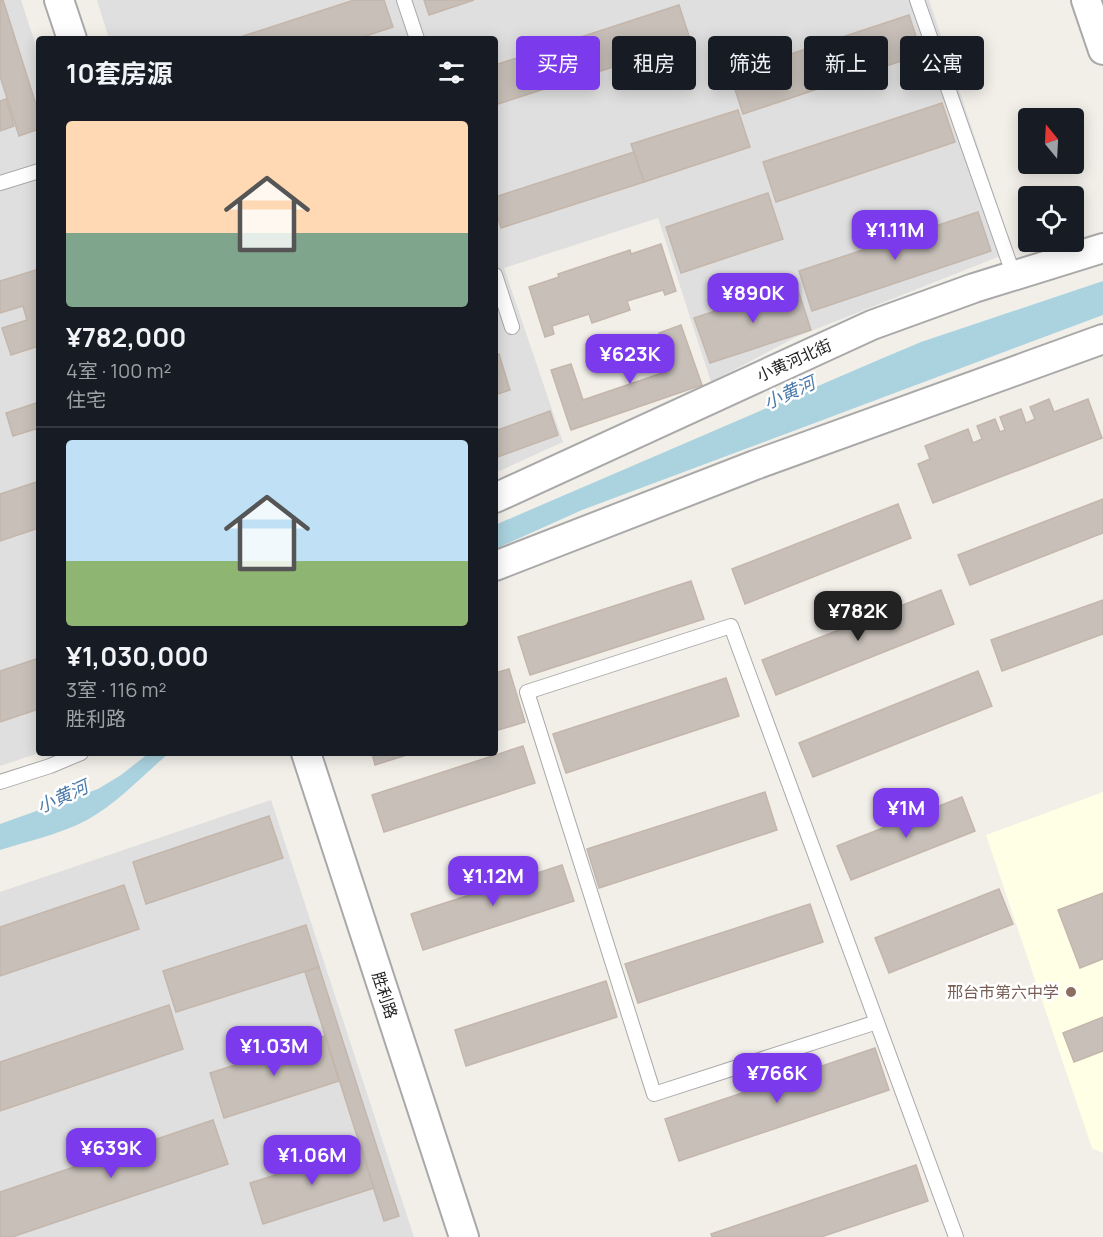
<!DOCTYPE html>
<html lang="zh">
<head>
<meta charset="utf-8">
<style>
  body { margin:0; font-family:Manrope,"Noto Sans SC",sans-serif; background:#242831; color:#f1f3f6; height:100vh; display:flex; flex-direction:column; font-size:22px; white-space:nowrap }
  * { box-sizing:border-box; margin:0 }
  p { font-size:20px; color:#9ea1a6 }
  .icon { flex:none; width:33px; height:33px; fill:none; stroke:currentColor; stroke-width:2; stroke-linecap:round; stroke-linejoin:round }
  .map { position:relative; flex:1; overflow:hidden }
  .side { position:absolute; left:36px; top:36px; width:462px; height:720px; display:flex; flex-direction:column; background:#171b24; border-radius:6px; box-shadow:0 3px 15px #0003 }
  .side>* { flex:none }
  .hud { position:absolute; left:516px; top:36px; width:496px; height:54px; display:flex; gap:12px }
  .needle { width:39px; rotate:342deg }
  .tools { position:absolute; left:1018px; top:108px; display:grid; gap:12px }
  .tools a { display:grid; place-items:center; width:66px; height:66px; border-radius:6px; background:#171b24; box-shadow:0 3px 15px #0003; font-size:30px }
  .price { position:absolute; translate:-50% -51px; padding:0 14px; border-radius:12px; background:#7c3aed; color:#fff; font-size:20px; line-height:39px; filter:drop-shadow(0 2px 3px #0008) }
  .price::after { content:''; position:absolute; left:50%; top:36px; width:18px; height:14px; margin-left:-9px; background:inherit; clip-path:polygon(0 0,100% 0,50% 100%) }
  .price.on { background:#222; color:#fff }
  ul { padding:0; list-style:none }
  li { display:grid; align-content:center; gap:12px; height:318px; padding:0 30px }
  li+li { border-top:2px solid #363941 }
  li span { display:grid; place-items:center; height:186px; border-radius:6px; color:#555 }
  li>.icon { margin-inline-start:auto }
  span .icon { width:108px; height:108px; fill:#fffc; stroke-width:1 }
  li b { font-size:26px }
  h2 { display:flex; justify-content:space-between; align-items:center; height:72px; padding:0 30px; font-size:26px }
  .pill { padding:0 21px; border-radius:6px; background:#171b24; box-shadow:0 3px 15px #0003; font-size:21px; line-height:54px }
  .pill.on { background:#7c3aed; color:#fff }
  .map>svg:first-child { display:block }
</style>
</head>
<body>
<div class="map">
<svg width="1103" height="1237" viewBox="0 0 1103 1237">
  <rect width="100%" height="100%" fill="#f2efe9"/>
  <g fill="#e0dfdf">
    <path d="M0 0H21L39 55V753L0 766Z"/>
    <path d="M97 0H929L1013 251 796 337 711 382 658 218 504 268 563 442 495 473V39H109Z"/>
    <path d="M271 800 414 1237H0V892Z"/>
  </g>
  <path fill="#ffffe5" d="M1103 792V1153L1092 1148 986 835Z"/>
  <g fill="#aad3df">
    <path d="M1103 281V315L582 510 495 549V525L883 358 921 342Z"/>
    <path d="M149 753H169C143 775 118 803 87 820 61 834 28 841 0 850V824L98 789 121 775Z"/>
  </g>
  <g fill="#c7bfb8" stroke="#c4b6ab" stroke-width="1.5">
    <path d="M0 0H3L39 114V129L19 136 0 76Z"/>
    <path d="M354 0H384L393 27 357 39H234Z"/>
    <path d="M424 0H474L429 15Z"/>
    <path d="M679 5 691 42 495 105V65Z"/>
    <path d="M909 15 922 54 743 114 730 74Z"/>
    <path d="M6 99 14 126 0 131V101Z"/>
    <path d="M942 103 955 142 776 202 763 162Z"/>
    <path d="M738 110 750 147 644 182 631 144Z"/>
    <path d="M634 152 644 182 501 228 495 209V197Z"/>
    <path d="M768 193 783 239 681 273 666 227Z"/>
    <path d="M978 212 991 251 812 311 799 271Z"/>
    <path d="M661 244 676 291 665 295 663 290 627 301 630 310 592 323 589 314 552 326 554 334 545 337 529 287 559 277 558 274 630 250 631 254Z"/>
    <path d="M39 269V346L11 355 2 328 27 320 23 306 0 313V281Z"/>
    <path d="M796 284 811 330 710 363 694 318Z"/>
    <path d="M681 325 702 385 571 430 551 370 571 364 583 400 671 370 659 333Z"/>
    <path d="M499 354 510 390 495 395V355Z"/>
    <path d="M1049 399 1054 412 1088 399 1102 438 933 503 918 464 930 459 925 446 968 429 973 443 982 439 977 426 995 419 1000 432 1005 430 1000 417 1021 409 1026 423 1035 419 1030 407Z"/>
    <path d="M39 402V428L13 436 6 413Z"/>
    <path d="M550 411 558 435 495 458V431Z"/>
    <path d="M39 481V528L0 541V494Z"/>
    <path d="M1103 499V533L970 585 958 555Z"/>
    <path d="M898 504 911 538 745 604 732 569Z"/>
    <path d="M691 581 704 619 530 675 518 637Z"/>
    <path d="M941 590 954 624 776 695 762 660Z"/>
    <path d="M1103 600V634L1002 671 991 640Z"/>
    <path d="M39 658V709L0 722V671Z"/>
    <path d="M509 669 525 722 495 731V673Z"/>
    <path d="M978 671 992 706 813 777 799 743Z"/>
    <path d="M726 678 739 716 566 773 553 734Z"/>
    <path d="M523 746 535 783 384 832 372 795Z"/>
    <path d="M372 753H413L375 765Z"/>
    <path d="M765 792 777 830 599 888 587 849Z"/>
    <path d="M962 797 975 831 851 880 837 846Z"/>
    <path d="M269 816 283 858 146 904 133 862Z"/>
    <path d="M562 865 574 901 423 950 411 914Z"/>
    <path d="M124 885 139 929 0 976V927Z"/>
    <path d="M999 889 1013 924 889 973 875 938Z"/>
    <path d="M1103 893V959L1080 968 1058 910Z"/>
    <path d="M810 904 823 942 638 1003 625 964Z"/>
    <path d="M306 925 319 967 176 1012 163 971Z"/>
    <path d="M319 967 399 1216 384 1221 305 972Z"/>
    <path d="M606 981 617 1017 466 1066 455 1030Z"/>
    <path d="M169 1005 183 1049 0 1111V1062Z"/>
    <path d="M1103 1017V1051L1074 1062 1063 1033Z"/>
    <path d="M325 1036 339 1081 224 1118 210 1073Z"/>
    <path d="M875 1048 889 1090 679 1161 665 1119Z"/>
    <path d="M213 1120 228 1164 12 1237H0V1192Z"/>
    <path d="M361 1148 374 1188 263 1224 250 1183Z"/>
    <path d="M916 1165 928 1201 821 1237H712L711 1234Z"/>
  </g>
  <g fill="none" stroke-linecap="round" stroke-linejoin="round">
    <defs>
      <g id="lane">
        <path d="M404 0 417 39"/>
        <path d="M917 0 1014 276"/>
        <path d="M0 183 39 171"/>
        <path d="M495 275 512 327"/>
        <path d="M0 782 50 766 81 753"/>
        <path d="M877 1022 654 1094 527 692 731 626 956 1237"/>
      </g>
      <g id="street">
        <path d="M59 0 72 39"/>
        <path d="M1086 0 1103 50"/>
        <path d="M495 498 872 325 974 288 1103 248"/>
        <path d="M495 566 755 465 1103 339"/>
        <path d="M306 753 464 1237"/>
      </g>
    </defs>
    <use href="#lane" stroke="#a9a9a9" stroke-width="16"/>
    <use href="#street" stroke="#a9a9a9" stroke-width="32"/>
    <use href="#lane" stroke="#fff" stroke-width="14"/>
    <use href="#street" stroke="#fff" stroke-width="28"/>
  </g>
  <circle fill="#8d6e63" stroke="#fff" stroke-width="2" cx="1071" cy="992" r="6"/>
  <g text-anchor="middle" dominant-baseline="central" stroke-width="5" stroke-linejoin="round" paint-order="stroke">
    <g font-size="16" fill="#222" stroke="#fff">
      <text transform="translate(794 360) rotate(-24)">小黄河北街</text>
      <text transform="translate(385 995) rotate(72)">胜利路</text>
    </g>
    <g font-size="16" fill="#785e54" stroke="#fff" text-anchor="end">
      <text x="1059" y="992">邢台市第六中学</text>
    </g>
    <g font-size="18" font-style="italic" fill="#4a7aab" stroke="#fff">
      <text transform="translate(789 392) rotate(-24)">小黄河</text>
      <text transform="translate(62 796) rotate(-24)">小黄河</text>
    </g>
  </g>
</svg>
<div class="tools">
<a><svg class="needle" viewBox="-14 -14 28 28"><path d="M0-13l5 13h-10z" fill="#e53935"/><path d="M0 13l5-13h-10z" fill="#9ea1a6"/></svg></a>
<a><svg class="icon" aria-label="locate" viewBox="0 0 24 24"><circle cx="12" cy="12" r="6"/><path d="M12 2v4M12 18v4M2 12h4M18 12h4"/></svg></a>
</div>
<b class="price" style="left:895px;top:261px">¥1.11M</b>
<b class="price" style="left:753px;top:324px">¥890K</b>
<b class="price" style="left:630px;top:385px">¥623K</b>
<b class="price on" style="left:858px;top:642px">¥782K</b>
<b class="price" style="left:906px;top:839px">¥1M</b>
<b class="price" style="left:493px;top:907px">¥1.12M</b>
<b class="price" style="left:274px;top:1077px">¥1.03M</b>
<b class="price" style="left:777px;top:1104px">¥766K</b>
<b class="price" style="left:111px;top:1179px">¥639K</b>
<b class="price" style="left:312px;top:1186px">¥1.06M</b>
<div class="hud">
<a class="pill on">买房</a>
<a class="pill">租房</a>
<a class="pill">筛选</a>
<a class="pill">新上</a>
<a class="pill">公寓</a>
</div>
<section class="side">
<h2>10套房源<svg class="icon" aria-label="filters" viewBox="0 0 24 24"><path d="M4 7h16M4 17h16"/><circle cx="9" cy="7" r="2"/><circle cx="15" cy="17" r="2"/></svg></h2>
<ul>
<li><span style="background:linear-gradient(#ffd9b3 60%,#7fa58c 0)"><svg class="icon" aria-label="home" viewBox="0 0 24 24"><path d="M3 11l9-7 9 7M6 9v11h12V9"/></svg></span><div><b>¥782,000</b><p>4室 · 100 m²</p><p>住宅</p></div></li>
<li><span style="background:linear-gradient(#bfe0f5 65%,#8fb573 0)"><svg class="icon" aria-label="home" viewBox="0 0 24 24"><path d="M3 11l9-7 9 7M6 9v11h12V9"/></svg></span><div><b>¥1,030,000</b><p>3室 · 116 m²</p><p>胜利路</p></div></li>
</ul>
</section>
</div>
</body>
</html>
